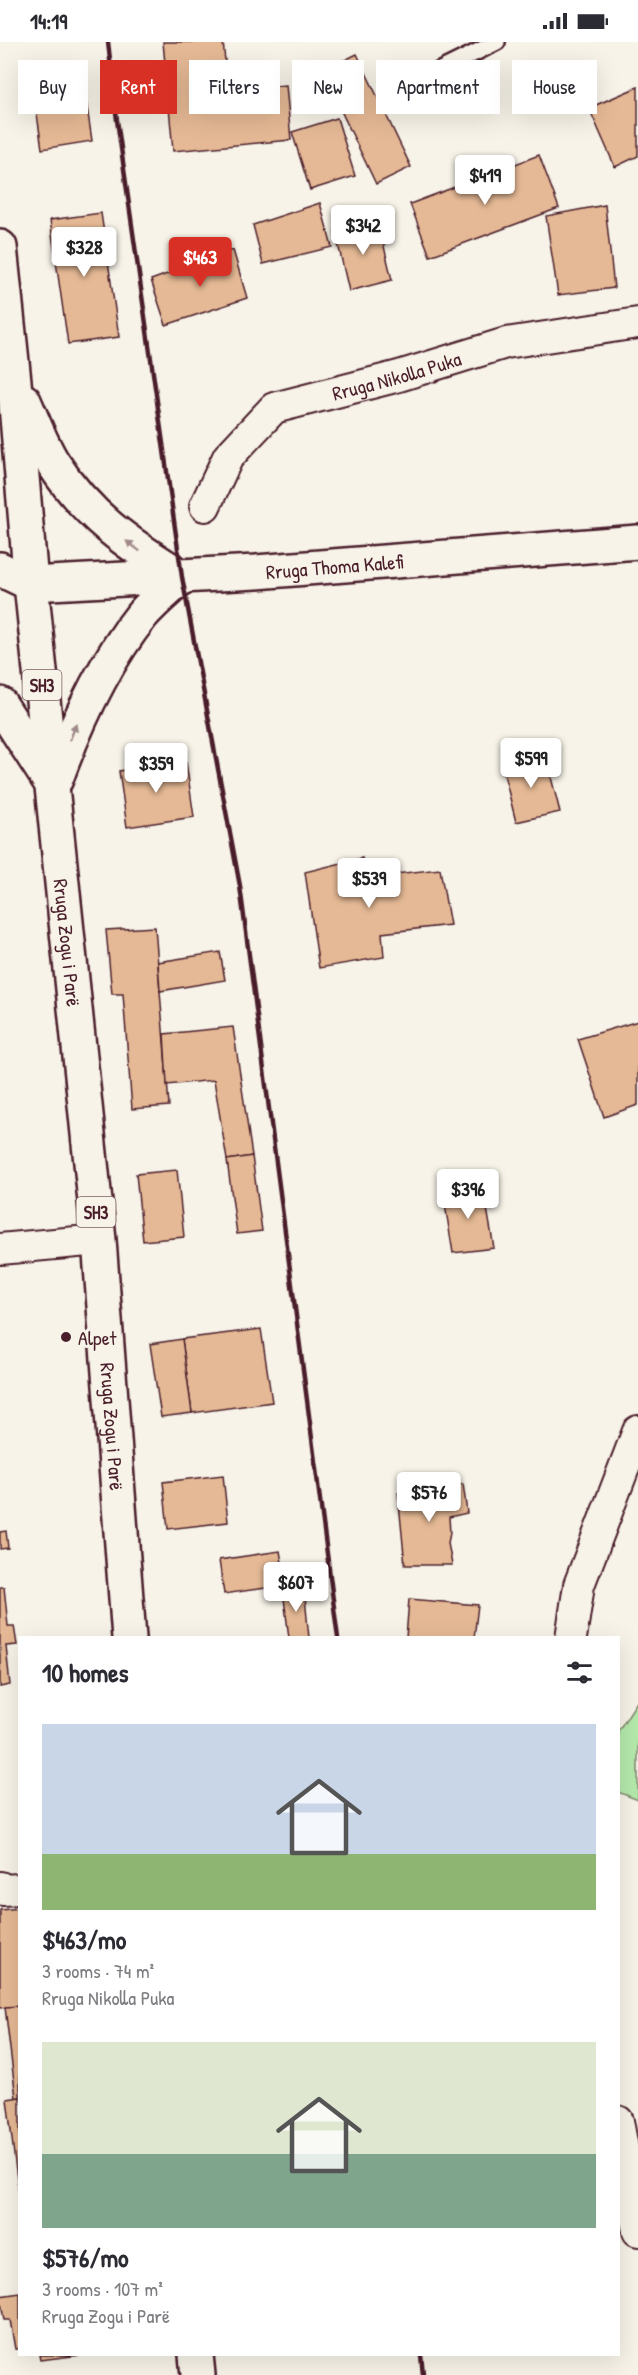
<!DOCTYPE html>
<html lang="en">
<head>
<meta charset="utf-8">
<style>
  body { margin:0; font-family:"Patrick Hand",sans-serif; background:#f2f2f3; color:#2b2b33; height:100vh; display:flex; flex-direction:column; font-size:22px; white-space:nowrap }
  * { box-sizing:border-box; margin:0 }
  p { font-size:20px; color:#7c7c81 }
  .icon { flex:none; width:33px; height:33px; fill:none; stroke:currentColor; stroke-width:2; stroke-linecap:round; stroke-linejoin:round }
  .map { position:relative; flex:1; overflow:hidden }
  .side { position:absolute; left:18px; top:1594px; width:602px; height:720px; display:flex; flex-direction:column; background:#fff; border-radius:0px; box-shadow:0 6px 24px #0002 }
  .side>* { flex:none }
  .top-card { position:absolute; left:18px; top:18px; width:603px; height:54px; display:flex; gap:12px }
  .price { position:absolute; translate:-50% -51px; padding:0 14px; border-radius:6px; background:#fff; color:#222; font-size:20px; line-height:39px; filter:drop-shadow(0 2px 3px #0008) }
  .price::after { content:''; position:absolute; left:50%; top:36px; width:18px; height:14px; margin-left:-9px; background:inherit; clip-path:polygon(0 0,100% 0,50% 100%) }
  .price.selected { background:#d93025; color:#fff }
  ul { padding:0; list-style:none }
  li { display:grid; align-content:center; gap:12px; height:318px; padding:0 24px }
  li span { display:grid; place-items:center; height:186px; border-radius:0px; color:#555 }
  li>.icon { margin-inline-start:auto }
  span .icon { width:108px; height:108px; fill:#fffc; stroke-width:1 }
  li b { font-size:26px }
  h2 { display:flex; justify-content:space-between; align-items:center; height:72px; padding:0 24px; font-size:26px }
  .pill { padding:0 21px; border-radius:0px; background:#fff; box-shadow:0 6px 24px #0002; font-size:21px; line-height:54px }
  .pill.selected { background:#d93025; color:#fff }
  .status { display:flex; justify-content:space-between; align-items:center; height:42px; padding:0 30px; background:#fff; direction:ltr }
  .status svg { height:16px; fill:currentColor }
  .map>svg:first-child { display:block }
</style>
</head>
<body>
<div class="status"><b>14:19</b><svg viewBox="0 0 49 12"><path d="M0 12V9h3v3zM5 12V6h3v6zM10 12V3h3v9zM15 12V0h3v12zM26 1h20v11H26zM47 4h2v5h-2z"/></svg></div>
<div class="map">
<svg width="638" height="2333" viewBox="0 0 638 2333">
  <rect width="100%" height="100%" fill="#f7f3e8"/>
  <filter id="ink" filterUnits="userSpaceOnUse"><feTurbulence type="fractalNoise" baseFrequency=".0167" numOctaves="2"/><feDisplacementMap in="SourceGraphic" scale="12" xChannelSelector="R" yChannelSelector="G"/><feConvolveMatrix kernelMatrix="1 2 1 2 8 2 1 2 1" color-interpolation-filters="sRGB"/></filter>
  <g filter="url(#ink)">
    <path fill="#b5eaac" stroke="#80846c" stroke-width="1.5" d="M638 1658V1758L618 1750V1689Z"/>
    <g fill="#e5b995" stroke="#4a1f2b" stroke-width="1.5">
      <path d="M163 0H223L228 48 286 43 291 98 173 109Z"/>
      <path d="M357 12 411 125 376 142 322 29Z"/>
      <path d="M638 45V114L615 125 589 66Z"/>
      <path d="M85 51 92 99 42 107 35 58Z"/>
      <path d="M337 76 355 134 310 148 292 90Z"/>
      <path d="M539 113 559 166 430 214 410 162Z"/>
      <path d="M320 161 332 205 263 222 253 183Z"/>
      <path d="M605 163 614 246 558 253 546 174Z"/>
      <path d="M101 171 119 295 68 302 50 178Z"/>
      <path d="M378 179 392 238 349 249 335 189Z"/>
      <path d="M233 208 247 256 166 283 151 238Z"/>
      <path d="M545 712 560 770 516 780 502 724Z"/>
      <path d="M186 720 194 775 127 785 119 729Z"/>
      <path d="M362 816 368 835 440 827 450 883 382 891 384 915 319 926 305 830Z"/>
      <path d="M155 885 169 1064 132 1067 123 952H112L106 888Z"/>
      <path d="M220 910 225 938 160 949 158 920Z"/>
      <path d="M638 979V1063L604 1075 578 997Z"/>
      <path d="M233 985 252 1114 227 1118 214 1038 167 1043 164 992Z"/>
      <path d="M252 1114 262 1189 237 1192 227 1118Z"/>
      <path d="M177 1128 184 1195 143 1199 136 1132Z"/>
      <path d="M483 1144 494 1206 453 1211 443 1150Z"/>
      <path d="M261 1287 272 1360 192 1371 182 1297Z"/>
      <path d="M182 1297 192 1371 161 1375 150 1302Z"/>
      <path d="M223 1433 228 1480 168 1487 163 1440Z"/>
      <path d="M463 1442 467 1471 449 1475 450 1491 448 1501 452 1523H405L398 1451Z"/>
      <path d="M6 1489 8 1506 0 1507V1490Z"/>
      <path d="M280 1509 286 1543 224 1552 219 1518Z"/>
      <path d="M0 1545H4L8 1584H14L17 1603 6 1604 10 1643 0 1645Z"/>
      <path d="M304 1546 309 1596H289L283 1548Z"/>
      <path d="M409 1557 478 1563 474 1596H406Z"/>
      <path d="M20 1866V1964L0 1966V1868Z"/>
      <path d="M20 1964V2055L16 2056 5 1965Z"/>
      <path d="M20 2055V2153H19L7 2057Z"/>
      <path d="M20 2251V2307H15L10 2278H4L0 2254Z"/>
      <path d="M39 2313H81L40 2318Z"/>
    </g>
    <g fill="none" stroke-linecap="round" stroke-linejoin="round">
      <defs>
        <path id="lane" d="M426 35 497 0"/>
        <g id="street">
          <path id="s1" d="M205 464 228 415 274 366 399 334 506 301 638 281"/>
          <path d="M0 1207 99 1198"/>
          <path d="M571 1596 579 1543 638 1389"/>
          <path d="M0 1845 2 1848 20 1847"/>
          <path d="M618 2079 638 2189"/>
        </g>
        <g id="secondary">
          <path id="s2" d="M31 542 256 530 638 500"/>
        </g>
        <g id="primary">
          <path id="s3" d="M0 205 14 339 31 542 99 1198 129 1596"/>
          <path d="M24 359C33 379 41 402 53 421 88 475 128 502 182 535 169 547 154 559 142 573 103 622 77 679 56 737"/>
          <path d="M0 527 31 542"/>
          <path d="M0 662 49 738"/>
          <path d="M196 2313 198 2333"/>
        </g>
      </defs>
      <use href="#lane" stroke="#4a1f2b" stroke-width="20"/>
      <use href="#street" stroke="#4a1f2b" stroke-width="34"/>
      <use href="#secondary" stroke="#4a1f2b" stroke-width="38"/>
      <use href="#primary" stroke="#4a1f2b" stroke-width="38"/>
      <use href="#lane" stroke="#f7f3e8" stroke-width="15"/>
      <use href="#street" stroke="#f7f3e8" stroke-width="30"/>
      <use href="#secondary" stroke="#f7f3e8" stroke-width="33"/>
      <use href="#primary" stroke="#f7f3e8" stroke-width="33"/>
      <g stroke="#4a1f2b" stroke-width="4.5">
        <path d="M108 0 117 78 182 535 240 844 338 1596"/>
        <path d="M421 2313 423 2333"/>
      </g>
    </g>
    <defs><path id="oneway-solid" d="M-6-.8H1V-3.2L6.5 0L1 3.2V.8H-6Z" transform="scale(1.5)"/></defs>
    <g fill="#a0898a">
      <use href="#oneway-solid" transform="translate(133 504) rotate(-143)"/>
      <use href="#oneway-solid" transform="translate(73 690) rotate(-69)"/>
    </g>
  </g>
  <circle fill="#4a1f2b" stroke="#f7f3e8" stroke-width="2" cx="66" cy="1295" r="6"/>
  <g text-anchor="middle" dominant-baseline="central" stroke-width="6" stroke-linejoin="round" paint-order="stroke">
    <g fill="#f7f3e8" stroke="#7e5f64" stroke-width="1.5">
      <rect x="22.5" y="628" width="39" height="30" rx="4.5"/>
      <rect x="76.5" y="1155" width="39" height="30" rx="4.5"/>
    </g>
    <g font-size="18" font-weight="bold" fill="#4a1f2b">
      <text x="42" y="643">SH3</text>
      <text x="96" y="1170">SH3</text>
    </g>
    <g font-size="20" fill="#4a1f2b" stroke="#f7f3e8">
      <text stroke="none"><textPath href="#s1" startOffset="248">Rruga Nikolla Puka</textPath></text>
      <text stroke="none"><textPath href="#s2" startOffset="304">Rruga Thoma Kalefi</textPath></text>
      <text stroke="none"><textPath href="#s3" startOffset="699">Rruga Zogu i Parë</textPath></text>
      <text stroke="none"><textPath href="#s3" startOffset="1185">Rruga Zogu i Parë</textPath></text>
    </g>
    <g font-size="20" fill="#4a1f2b" stroke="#f7f3e8" text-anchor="start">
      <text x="78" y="1295">Alpet</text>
    </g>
  </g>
</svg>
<b class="price" style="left:485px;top:164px">$419</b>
<b class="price" style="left:363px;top:214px">$342</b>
<b class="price" style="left:84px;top:236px">$328</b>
<b class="price selected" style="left:200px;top:246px">$463</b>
<b class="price" style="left:531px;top:747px">$599</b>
<b class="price" style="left:156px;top:752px">$359</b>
<b class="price" style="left:369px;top:867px">$539</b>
<b class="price" style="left:468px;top:1178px">$396</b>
<b class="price" style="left:429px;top:1481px">$576</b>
<b class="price" style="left:296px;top:1571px">$607</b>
<div class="top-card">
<a class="pill">Buy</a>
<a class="pill selected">Rent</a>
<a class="pill">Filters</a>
<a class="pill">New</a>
<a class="pill">Apartment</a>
<a class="pill">House</a>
</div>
<section class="side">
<h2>10 homes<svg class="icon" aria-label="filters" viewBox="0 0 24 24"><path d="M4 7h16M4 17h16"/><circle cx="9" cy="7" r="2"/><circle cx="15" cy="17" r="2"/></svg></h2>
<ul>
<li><span style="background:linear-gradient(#c9d6e8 70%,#8fb573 0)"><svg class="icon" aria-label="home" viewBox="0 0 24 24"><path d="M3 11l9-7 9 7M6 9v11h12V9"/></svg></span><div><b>$463/mo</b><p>3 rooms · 74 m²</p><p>Rruga Nikolla Puka</p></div></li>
<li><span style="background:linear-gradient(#dfe7d0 60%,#7fa58c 0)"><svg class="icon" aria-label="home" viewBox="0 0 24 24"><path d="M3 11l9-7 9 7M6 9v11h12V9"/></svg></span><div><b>$576/mo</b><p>3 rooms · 107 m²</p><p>Rruga Zogu i Parë</p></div></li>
</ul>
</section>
</div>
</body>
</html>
